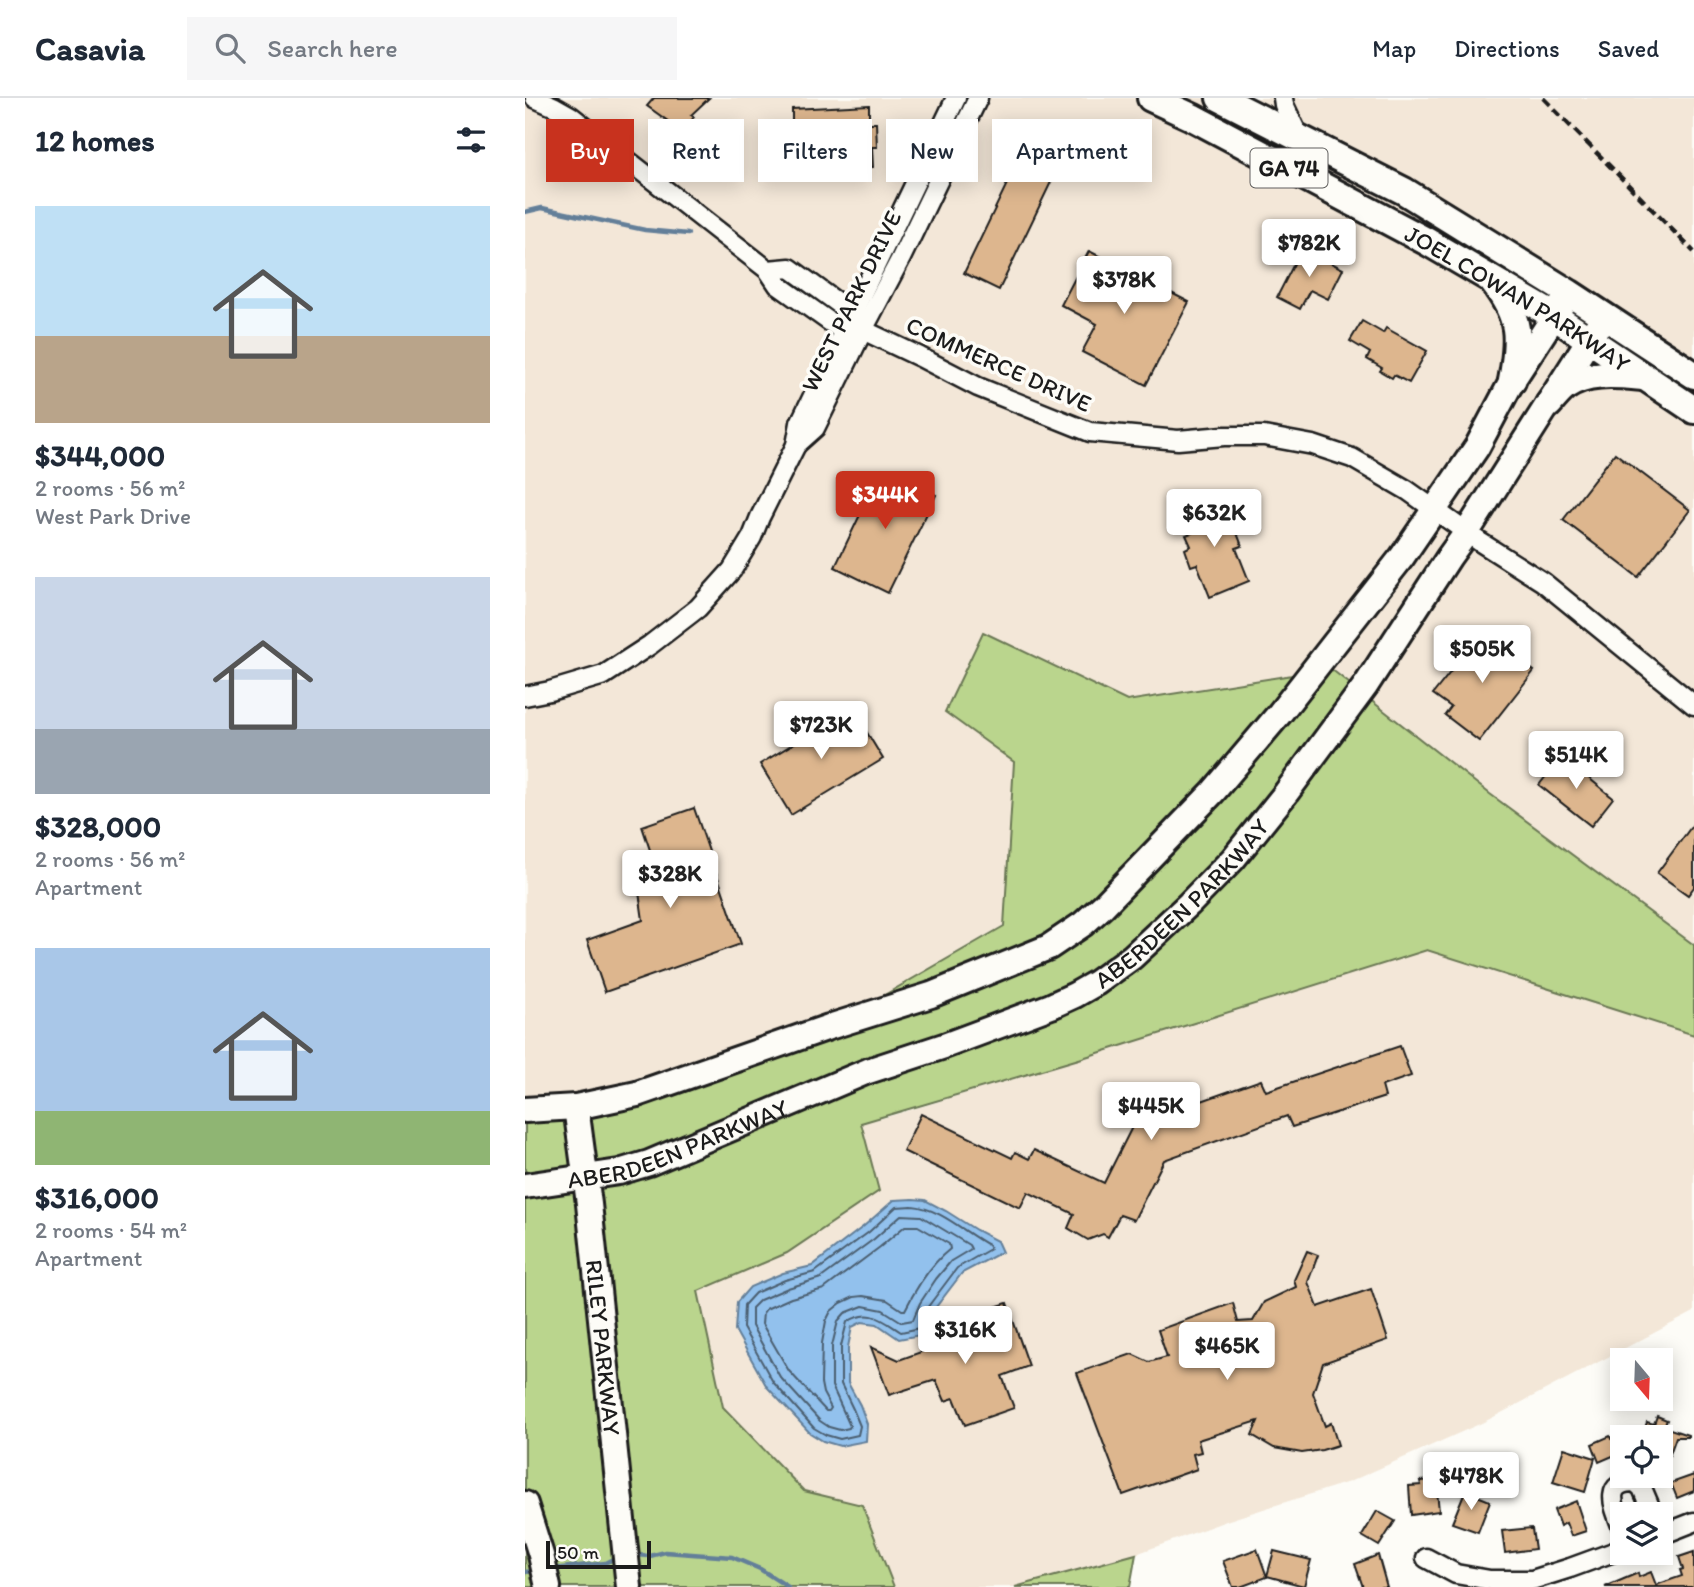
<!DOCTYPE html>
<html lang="en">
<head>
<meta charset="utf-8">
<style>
  body { margin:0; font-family:Itim,sans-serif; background:#f6f6f7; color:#1f2937; height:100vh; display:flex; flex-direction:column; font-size:26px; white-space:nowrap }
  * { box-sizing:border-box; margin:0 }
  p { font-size:23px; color:#747a83 }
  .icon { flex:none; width:38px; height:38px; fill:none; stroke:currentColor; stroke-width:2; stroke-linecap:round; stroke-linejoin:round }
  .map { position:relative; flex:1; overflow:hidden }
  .side { display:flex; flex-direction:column; background:#fff; width:525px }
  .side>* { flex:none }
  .banner { position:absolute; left:21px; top:21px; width:665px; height:63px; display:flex; gap:14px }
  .needle { width:46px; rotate:161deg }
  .controls { position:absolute; left:1085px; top:1250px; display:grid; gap:14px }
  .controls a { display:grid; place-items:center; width:63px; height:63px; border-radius:0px; background:#fff; box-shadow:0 4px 18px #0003; font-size:35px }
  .scale { position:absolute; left:21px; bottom:18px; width:105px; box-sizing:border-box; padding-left:7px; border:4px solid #1c1c1c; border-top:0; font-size:19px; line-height:24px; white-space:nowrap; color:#1c1c1c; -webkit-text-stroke:5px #fdfcf7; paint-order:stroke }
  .price { position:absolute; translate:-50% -60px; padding:0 16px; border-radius:7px; background:#fff; color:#222; font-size:23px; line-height:46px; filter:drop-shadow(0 2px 4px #0008) }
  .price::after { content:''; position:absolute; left:50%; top:42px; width:21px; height:16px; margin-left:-10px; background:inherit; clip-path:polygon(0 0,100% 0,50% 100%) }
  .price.selected { background:#c8321e; color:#fff }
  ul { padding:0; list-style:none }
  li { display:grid; align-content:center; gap:14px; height:371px; padding:0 35px }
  li span { display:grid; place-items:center; height:217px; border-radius:0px; color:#555 }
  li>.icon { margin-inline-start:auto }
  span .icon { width:126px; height:126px; fill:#fffc; stroke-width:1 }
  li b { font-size:30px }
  h2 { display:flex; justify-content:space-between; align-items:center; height:84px; padding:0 35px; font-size:30px }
  .chip { padding:0 24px; border-radius:0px; background:#fff; box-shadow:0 4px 18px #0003; font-size:24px; line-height:63px }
  .chip.selected { background:#c8321e; color:#fff }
  header { display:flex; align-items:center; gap:42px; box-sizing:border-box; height:98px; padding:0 35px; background:#fff; border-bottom:2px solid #e0e1e3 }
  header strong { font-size:33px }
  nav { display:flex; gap:38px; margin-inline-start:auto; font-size:24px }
  .search { width:490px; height:63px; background:#f6f6f7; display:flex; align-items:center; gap:18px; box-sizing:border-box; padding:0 24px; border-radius:0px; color:#747a83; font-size:26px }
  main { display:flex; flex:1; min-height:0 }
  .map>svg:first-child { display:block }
</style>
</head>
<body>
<header>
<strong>Casavia</strong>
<div class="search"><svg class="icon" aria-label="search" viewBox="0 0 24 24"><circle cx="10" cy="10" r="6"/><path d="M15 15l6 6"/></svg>Search here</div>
<nav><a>Map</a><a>Directions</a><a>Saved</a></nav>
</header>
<main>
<section class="side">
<h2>12 homes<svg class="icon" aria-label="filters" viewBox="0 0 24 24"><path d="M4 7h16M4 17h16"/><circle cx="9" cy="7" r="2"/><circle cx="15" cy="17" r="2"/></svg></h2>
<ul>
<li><span style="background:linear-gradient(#bfe0f5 60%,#b9a48a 0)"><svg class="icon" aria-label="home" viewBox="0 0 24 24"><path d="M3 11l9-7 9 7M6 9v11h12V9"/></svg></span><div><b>$344,000</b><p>2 rooms · 56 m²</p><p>West Park Drive</p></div></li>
<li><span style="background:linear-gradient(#c9d6e8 70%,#9aa5b1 0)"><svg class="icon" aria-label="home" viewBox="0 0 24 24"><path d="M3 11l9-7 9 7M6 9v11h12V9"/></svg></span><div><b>$328,000</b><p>2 rooms · 56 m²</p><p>Apartment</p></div></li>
<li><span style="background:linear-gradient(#a9c7e8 75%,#8fb573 0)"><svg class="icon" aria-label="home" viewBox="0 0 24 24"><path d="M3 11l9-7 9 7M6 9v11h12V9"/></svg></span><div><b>$316,000</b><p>2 rooms · 54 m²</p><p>Apartment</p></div></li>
</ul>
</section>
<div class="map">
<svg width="1169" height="1489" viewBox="0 0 1169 1489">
  <rect width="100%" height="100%" fill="#fdfcf7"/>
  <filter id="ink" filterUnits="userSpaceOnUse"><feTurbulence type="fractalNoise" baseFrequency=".0143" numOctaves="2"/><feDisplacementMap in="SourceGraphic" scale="14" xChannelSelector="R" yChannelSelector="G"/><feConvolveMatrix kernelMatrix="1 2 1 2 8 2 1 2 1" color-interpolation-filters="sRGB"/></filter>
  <g filter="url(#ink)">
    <g fill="#f3e7d8">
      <path d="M0 0H1169V847L965 696 806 572 602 603 459 534 489 664 479 827 304 929 112 996 0 1012Z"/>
      <path d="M902 852 1169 937V1214L959 1324 824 1384 704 1422 611 1456 488 1489H369L337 1407 279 1393 198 1309 173 1193 262 1155 336 1025 362 1019 547 963Z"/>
    </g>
    <g fill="#bad58d" stroke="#6b7854" stroke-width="2">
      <path d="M458 534 602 603 806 571 965 696 1169 847V937L902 852 554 961 336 1025 354 1093 262 1155 173 1193 198 1309 279 1393 337 1407 369 1489H0V1012L51 1009 304 929 479 828 489 664 420 614Z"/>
      <path d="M611 1456 605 1489H490Z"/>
    </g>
    <path fill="#92c1ed" stroke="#637f99" stroke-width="2" d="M388 1101 400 1102 421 1113 451 1132 472 1143 477 1154 437 1175 408 1213 401 1236 374 1241 352 1226 337 1224 327 1229 323 1249V1285L335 1307 342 1326 341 1343 315 1348 298 1343 285 1335 242 1289 210 1232 212 1204 225 1189 258 1175 287 1168 339 1128 369 1102Z"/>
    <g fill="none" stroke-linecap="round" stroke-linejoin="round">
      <g stroke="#4b5e70" stroke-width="2">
        <path d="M387 1108C415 1110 439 1134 463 1147L465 1151 432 1170 402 1210 395 1230 376 1234C356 1221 345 1210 322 1224L316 1248V1286L328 1311 335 1328 333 1337 315 1341 301 1337 289 1330 248 1284 218 1230 219 1207 230 1195 260 1182 290 1174 344 1134 371 1109Z"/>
        <path d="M376 1117 396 1118 444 1147 446 1151 426 1163 411 1181 395 1205 388 1222 377 1224 358 1212 338 1208 320 1215 313 1223 307 1248V1288L325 1328 324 1330 315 1332 304 1329 295 1323 255 1279 227 1228V1210L235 1202 263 1190 296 1180 349 1141Z"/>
        <path d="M380 1128H393L424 1146 425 1151C406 1166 391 1190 380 1212H377L362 1202 338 1198 329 1199 316 1205 306 1213 301 1223 297 1245 296 1285 298 1295 306 1310 304 1313H301L264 1273 237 1226 238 1215 241 1211 266 1200 299 1191 355 1149Z"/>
      </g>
      <g stroke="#637f99" stroke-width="4.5">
        <path d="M0 114 17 110 120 132 163 136"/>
        <path d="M109 1457 125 1458 140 1454 207 1459 235 1471 263 1489"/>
        <path d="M28 1471 80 1465 94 1458"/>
        <path d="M0 1474 10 1473"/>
      </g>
    </g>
    <g fill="#ddb68e" stroke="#1c1c1c" stroke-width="2">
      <path d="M129 0H184L166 17 169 19 161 29 158 27 154 31 122 8Z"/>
      <path d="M344 7V25H351L352 49H347L348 69 268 71 265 27H267V11Z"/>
      <path d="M505 38 540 55 474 192 439 175Z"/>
      <path d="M777 150 818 171 803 201 785 192 775 211 752 199Z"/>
      <path d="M564 153 664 204 621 287 557 254 572 226 536 207Z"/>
      <path d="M837 223 858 235 861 230 902 253 884 285 869 277 867 280 855 273 857 270 842 261 845 255 825 243Z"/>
      <path d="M1090 355 1165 412 1113 479 1038 422Z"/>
      <path d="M357 371 411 397 363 495 310 469Z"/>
      <path d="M683 399 693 424 699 421 704 433 710 430 717 448 711 450 724 483 685 499 672 466 666 468 660 451 666 448 661 437 667 435 657 409Z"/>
      <path d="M958 533 1009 573 954 643 920 617 926 609 908 596Z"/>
      <path d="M327 610 358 661 266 717 235 666 271 644 270 637 275 629 282 627 293 631Z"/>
      <path d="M1037 658 1088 700 1066 728 1014 687Z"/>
      <path d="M169 710 216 846 80 894 62 842 118 822 114 794H125V785H136L117 728Z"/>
      <path d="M1169 725V789L1163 797 1132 775Z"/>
      <path d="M875 948 886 978 857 988 860 999 767 1029 762 1018 639 1062 609 1122 595 1117 583 1139 578 1136 563 1142 543 1130 549 1116 503 1094 495 1110 378 1053 396 1016 487 1060 490 1054 504 1061 509 1052 579 1085 608 1027 736 982 741 993Z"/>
      <path d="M782 1153 793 1157 783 1184 793 1209 846 1191 863 1242 798 1265 788 1295 800 1328 806 1325 813 1347 797 1352 777 1355 749 1350 727 1337 733 1323 673 1342 676 1354 668 1356 672 1371 598 1397 552 1275 607 1256 624 1264 642 1259 633 1232 708 1205 713 1224 728 1223 739 1204 771 1189 769 1182Z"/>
      <path d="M482 1205 504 1268 477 1278 489 1310 440 1327 429 1300 420 1303 411 1282 364 1297 346 1249 374 1262 443 1237 436 1220Z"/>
      <path d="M1132 1318 1142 1322 1139 1329 1163 1337V1339H1151L1137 1378H1136V1339H1117L1122 1324 1129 1326Z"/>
      <path d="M1097 1336V1354L1074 1364 1067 1346 1085 1338 1086 1341Z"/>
      <path d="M1039 1350 1070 1360 1060 1394 1028 1384Z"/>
      <path d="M1169 1377V1393L1152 1400 1146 1385Z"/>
      <path d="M911 1382 914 1413 886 1417 884 1388 896 1387 895 1383Z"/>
      <path d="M940 1393 965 1403 953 1434 927 1425Z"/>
      <path d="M1051 1403 1061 1433 1046 1438 1041 1425 1035 1428 1029 1412Z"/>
      <path d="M852 1413 870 1423 854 1448 837 1438Z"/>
      <path d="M1006 1430V1431H1007L1010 1451 980 1455 977 1433Z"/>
      <path d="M732 1451 742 1479 715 1489H708L698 1463Z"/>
      <path d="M749 1453 786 1462 779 1488 742 1478Z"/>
      <path d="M1169 1454V1489H1080L1113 1475 1114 1479 1126 1474 1131 1487 1157 1478 1155 1472 1158 1471 1154 1459Z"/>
      <path d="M853 1457 862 1489H838L830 1466Z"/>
    </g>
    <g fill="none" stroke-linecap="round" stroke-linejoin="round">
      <defs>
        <g id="street">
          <path d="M10 0 30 9 46 18 243 172 253 187 319 234 338 232 395 259 453 289 565 334 653 342 699 338H739L788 347 827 360 882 392 955 444 1018 484 1169 607"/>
          <path d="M758 0 759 7 775 41"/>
          <path d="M243 172 265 170 328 216 332 223"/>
          <path d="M271 347 290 330 338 232 376 160 453 0"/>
          <path d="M0 598 25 593 79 577 125 547 173 510 207 472 227 439 235 419 271 347 275 325 431 0"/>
          <path d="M1097 1430C1090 1411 1076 1384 1110 1384L1117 1390 1128 1416"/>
          <path d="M1136 1437 1169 1424"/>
          <path d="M901 1460 931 1476 965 1482H1007L1045 1470 1097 1451"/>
        </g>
        <g id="secondary">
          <path id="s1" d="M51 1009 64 1106 104 1489"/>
          <path d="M0 1012 51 1009 112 996 304 929 406 897 524 849 558 826 578 808 688 694 755 615 877 459 952 349 987 283 1041 200"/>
          <path id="s2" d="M0 1088 94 1074 124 1065 343 973 419 948 526 908 550 897 571 885 607 859 664 806 708 761 761 695 841 587 924 459 942 434 1079 218"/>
          <path d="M0 1406 16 1457 23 1489"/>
        </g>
        <g id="primary">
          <path id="s3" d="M626 0 667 19 901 143 1029 218 1169 312"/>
          <path d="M695 0 879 93 1044 195 1169 277"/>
          <path d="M968 184C996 220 995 240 987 283"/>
          <path d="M1024 306C1029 300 1034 294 1040 289 1062 273 1093 277 1118 279"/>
        </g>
      </defs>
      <use href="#street" stroke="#1c1c1c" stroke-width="23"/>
      <use href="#secondary" stroke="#1c1c1c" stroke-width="30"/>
      <use href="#primary" stroke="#1c1c1c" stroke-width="32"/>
      <use href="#street" stroke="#fdfcf7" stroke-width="18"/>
      <use href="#secondary" stroke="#fdfcf7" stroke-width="24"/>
      <use href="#primary" stroke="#fdfcf7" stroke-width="26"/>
      <path stroke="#1c1c1c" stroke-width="4.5" stroke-dasharray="10 5" stroke-linecap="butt" d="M1018 0 1169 154"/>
    </g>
  </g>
  <g text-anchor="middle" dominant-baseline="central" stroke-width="7" stroke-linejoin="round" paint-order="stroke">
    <rect fill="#fdfcf7" stroke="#605f5e" stroke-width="2" x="725.5" y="50.5" width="77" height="39" rx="5"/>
    <g font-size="23" font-weight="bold" fill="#1c1c1c">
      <text x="764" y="70">GA 74</text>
    </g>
    <g font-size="24" fill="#1c1c1c" stroke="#fdfcf7">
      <text stroke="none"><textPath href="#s3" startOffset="418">JOEL COWAN PARKWAY</textPath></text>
      <text transform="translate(326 203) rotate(-64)">WEST PARK DRIVE</text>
      <text transform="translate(474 266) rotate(24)">COMMERCE DRIVE</text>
      <text stroke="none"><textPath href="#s2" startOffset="726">ABERDEEN PARKWAY</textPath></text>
      <text stroke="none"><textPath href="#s2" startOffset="159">ABERDEEN PARKWAY</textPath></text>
      <text stroke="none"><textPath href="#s1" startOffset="242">RILEY PARKWAY</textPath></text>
    </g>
  </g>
</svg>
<div class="controls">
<a><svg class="needle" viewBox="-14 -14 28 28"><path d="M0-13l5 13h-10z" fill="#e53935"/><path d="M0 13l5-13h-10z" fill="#747a83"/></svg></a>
<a><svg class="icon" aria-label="locate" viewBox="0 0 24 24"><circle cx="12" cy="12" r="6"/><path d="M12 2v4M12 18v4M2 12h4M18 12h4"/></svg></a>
<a><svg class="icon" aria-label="layers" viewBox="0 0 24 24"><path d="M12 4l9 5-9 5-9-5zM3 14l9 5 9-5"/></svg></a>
</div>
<div class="scale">50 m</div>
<b class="price" style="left:784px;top:181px">$782K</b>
<b class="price" style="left:599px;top:218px">$378K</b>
<b class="price selected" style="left:360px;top:433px">$344K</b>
<b class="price" style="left:689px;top:451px">$632K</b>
<b class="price" style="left:957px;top:587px">$505K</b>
<b class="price" style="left:296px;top:663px">$723K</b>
<b class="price" style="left:1051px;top:693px">$514K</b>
<b class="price" style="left:145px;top:812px">$328K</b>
<b class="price" style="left:626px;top:1044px">$445K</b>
<b class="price" style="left:440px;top:1268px">$316K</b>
<b class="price" style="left:702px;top:1284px">$465K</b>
<b class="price" style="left:946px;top:1414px">$478K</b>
<div class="banner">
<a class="chip selected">Buy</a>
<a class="chip">Rent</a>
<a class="chip">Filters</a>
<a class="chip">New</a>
<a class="chip">Apartment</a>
</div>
</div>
</main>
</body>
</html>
